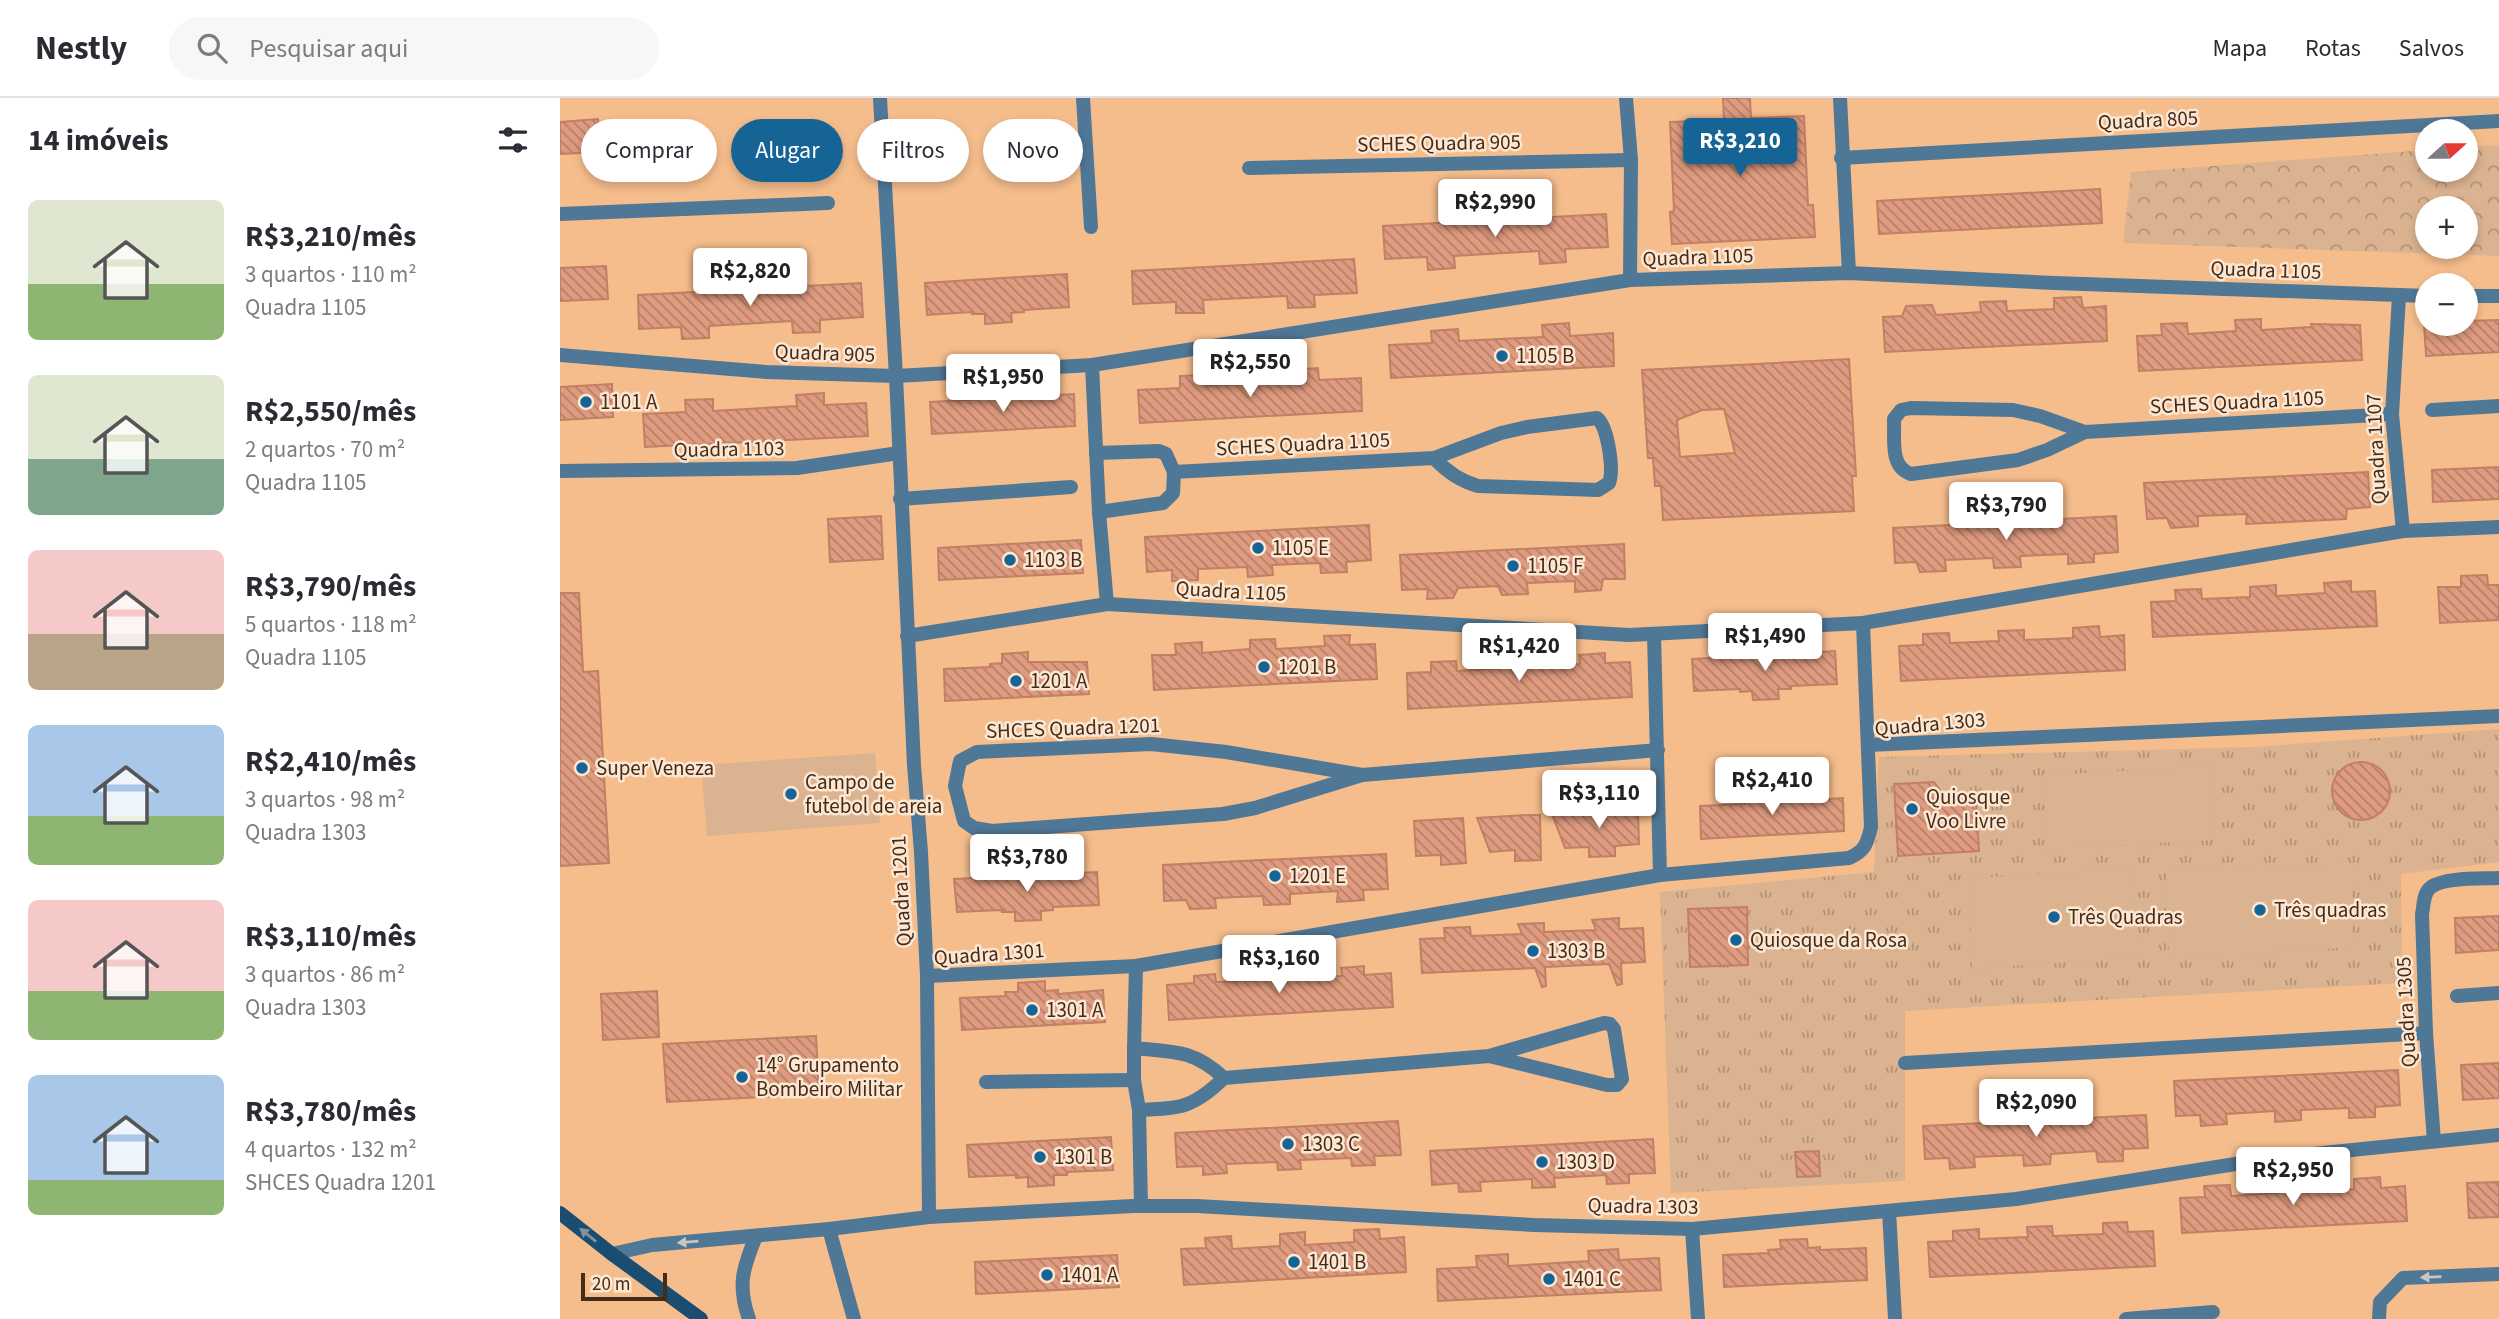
<!DOCTYPE html>
<html lang="pt">
<head>
<meta charset="utf-8">
<style>
  body { margin:0; font-family:"Source Sans 3",sans-serif; background:#f7f7f7; color:#2b2b33; height:100vh; display:flex; flex-direction:column; font-size:26px; white-space:nowrap }
  * { box-sizing:border-box; margin:0 }
  p { font-size:23px; color:#7c7c81 }
  .icon { flex:none; width:38px; height:38px; fill:none; stroke:currentColor; stroke-width:2; stroke-linecap:round; stroke-linejoin:round }
  .map { position:relative; flex:1; overflow:hidden }
  .sheet { display:flex; flex-direction:column; background:#fff; width:560px }
  .sheet>* { flex:none }
  .hud { position:absolute; left:21px; top:21px; width:665px; height:63px; display:flex; gap:14px }
  .needle { width:46px; rotate:69deg }
  .fabs { position:absolute; left:1855px; top:21px; display:grid; gap:14px }
  .fabs a { display:grid; place-items:center; width:63px; height:63px; border-radius:50%; background:#fff; box-shadow:0 4px 10px #0003; font-size:35px }
  .scale { position:absolute; left:21px; bottom:18px; width:86px; box-sizing:border-box; padding-left:7px; border:4px solid #432d19; border-top:0; font-size:19px; line-height:24px; white-space:nowrap; color:#432d19; -webkit-text-stroke:5px #fde6d2; paint-order:stroke }
  .price { position:absolute; translate:-50% -60px; padding:0 16px; border-radius:7px; background:#fff; color:#222; font-size:23px; line-height:46px; filter:drop-shadow(0 2px 4px #0008) }
  .price::after { content:''; position:absolute; left:50%; top:42px; width:21px; height:16px; margin-left:-10px; background:inherit; clip-path:polygon(0 0,100% 0,50% 100%) }
  .price.on { background:#166496; color:#fff }
  ul { padding:0; list-style:none }
  li { display:flex; align-items:center; gap:21px; height:175px; padding:0 28px }
  li span { display:grid; place-items:center; flex:none; width:196px; height:140px; border-radius:10px; color:#555 }
  li>.icon { margin-inline-start:auto }
  span .icon { width:84px; height:84px; fill:#fffc; stroke-width:1 }
  li b { font-size:30px }
  h2 { display:flex; justify-content:space-between; align-items:center; height:84px; padding:0 28px; font-size:30px }
  .pill { padding:0 24px; border-radius:32px; background:#fff; box-shadow:0 4px 10px #0003; font-size:24px; line-height:63px }
  .pill.on { background:#166496; color:#fff }
  header { display:flex; align-items:center; gap:42px; box-sizing:border-box; height:98px; padding:0 35px; background:#fff; border-bottom:2px solid #e1e1e2 }
  header strong { font-size:33px }
  nav { display:flex; gap:38px; margin-inline-start:auto; font-size:24px }
  .search { width:490px; height:63px; background:#f7f7f7; display:flex; align-items:center; gap:18px; box-sizing:border-box; padding:0 24px; border-radius:38px; color:#7c7c81; font-size:26px }
  main { display:flex; flex:1; min-height:0 }
  .map>svg:first-child { display:block }
</style>
</head>
<body>
<header>
<strong>Nestly</strong>
<div class="search"><svg class="icon" aria-label="search" viewBox="0 0 24 24"><circle cx="10" cy="10" r="6"/><path d="M15 15l6 6"/></svg>Pesquisar aqui</div>
<nav><a>Mapa</a><a>Rotas</a><a>Salvos</a></nav>
</header>
<main>
<section class="sheet">
<h2>14 imóveis<svg class="icon" aria-label="filters" viewBox="0 0 24 24"><path d="M4 7h16M4 17h16"/><circle cx="9" cy="7" r="2"/><circle cx="15" cy="17" r="2"/></svg></h2>
<ul>
<li><span style="background:linear-gradient(#dfe7d0 60%,#8fb573 0)"><svg class="icon" aria-label="home" viewBox="0 0 24 24"><path d="M3 11l9-7 9 7M6 9v11h12V9"/></svg></span><div><b>R$3,210/mês</b><p>3 quartos · 110 m²</p><p>Quadra 1105</p></div></li>
<li><span style="background:linear-gradient(#dfe7d0 60%,#7fa58c 0)"><svg class="icon" aria-label="home" viewBox="0 0 24 24"><path d="M3 11l9-7 9 7M6 9v11h12V9"/></svg></span><div><b>R$2,550/mês</b><p>2 quartos · 70 m²</p><p>Quadra 1105</p></div></li>
<li><span style="background:linear-gradient(#f6c9c9 60%,#b9a48a 0)"><svg class="icon" aria-label="home" viewBox="0 0 24 24"><path d="M3 11l9-7 9 7M6 9v11h12V9"/></svg></span><div><b>R$3,790/mês</b><p>5 quartos · 118 m²</p><p>Quadra 1105</p></div></li>
<li><span style="background:linear-gradient(#a9c7e8 65%,#8fb573 0)"><svg class="icon" aria-label="home" viewBox="0 0 24 24"><path d="M3 11l9-7 9 7M6 9v11h12V9"/></svg></span><div><b>R$2,410/mês</b><p>3 quartos · 98 m²</p><p>Quadra 1303</p></div></li>
<li><span style="background:linear-gradient(#f6c9c9 65%,#8fb573 0)"><svg class="icon" aria-label="home" viewBox="0 0 24 24"><path d="M3 11l9-7 9 7M6 9v11h12V9"/></svg></span><div><b>R$3,110/mês</b><p>3 quartos · 86 m²</p><p>Quadra 1303</p></div></li>
<li><span style="background:linear-gradient(#a9c7e8 75%,#8fb573 0)"><svg class="icon" aria-label="home" viewBox="0 0 24 24"><path d="M3 11l9-7 9 7M6 9v11h12V9"/></svg></span><div><b>R$3,780/mês</b><p>4 quartos · 132 m²</p><p>SHCES Quadra 1201</p></div></li>
</ul>
</section>
<div class="map">
<svg width="1939" height="1221" viewBox="0 0 1939 1221">
  <defs>
    <pattern id="grass-tufts" width="24" height="20" patternUnits="userSpaceOnUse" patternTransform="scale(1.75)"><rect width="24" height="20" fill="#dbb390"/><path d="M3 7l-1-3M5 7V3M7 7l1-3M15 17l-1-3M17 17v-4M19 17l1-3" fill="none" stroke="#b39275"/></pattern>
    <pattern id="park-crowns" width="20" height="18" patternUnits="userSpaceOnUse" patternTransform="scale(1.75)"><rect width="20" height="18" fill="#dbb390"/><path d="M2 6a3 3 0 1 1 6 0M12 15a3 3 0 1 1 6 0" fill="none" stroke="#b39275"/></pattern>
    <pattern id="building-back-hatch" width="6" height="6" patternUnits="userSpaceOnUse" patternTransform="scale(1.75)"><rect width="6" height="6" fill="#df9b7f"/><path d="M-1 5l2 2M0 0l6 6M5-1l2 2" fill="none" stroke="#b67f67"/></pattern>
  </defs>
  <rect width="100%" height="100%" fill="#f5bd8c"/>
  <path fill="url(#grass-tufts)" d="M1939 631V764L1841 776 1842 885 1345 913V1083L1111 1095 1100 794 1314 774 1319 659 1693 649Z"/>
  <path fill="url(#park-crowns)" fill-rule="evenodd" d="M1939 47V158L1563 145 1571 74 1867 52V72H1906V49ZM1867 110H1906V149H1867Z"/>
  <g fill="#dbb390">
    <path d="M315 655 320 725 147 738 141 667Z"/>
    <path d="M1653 668 1656 742 1484 751 1487 677Z"/>
    <path d="M1792 765 1793 849 1609 861 1607 774Z"/>
    <path d="M1572 771 1581 859 1412 871 1409 780Z"/>
  </g>
  <g fill="url(#building-back-hatch)" stroke="#c17f64" stroke-width="2" fill-rule="evenodd">
    <path d="M1163 0H1190L1191 20 1244 18 1248 107H1253L1255 139 1112 146 1110 114 1114 113 1110 24 1164 22Z"/>
    <path d="M38 21 40 54 0 56V24Z"/>
    <path d="M1540 91 1542 125 1319 136 1317 103Z"/>
    <path d="M1046 116 1048 149 1005 151 1006 164 980 166 979 153 894 158 895 170 868 172 867 159 825 161 823 128Z"/>
    <path d="M794 161 797 195 754 197 755 209 728 210 727 198 643 202 644 215H616V204L573 206 572 173Z"/>
    <path d="M46 168 48 201 0 203V170Z"/>
    <path d="M507 176 509 209 464 212V214L451 215 452 224 425 226V216H412V214L367 217 365 185Z"/>
    <path d="M301 185 303 219 260 222V234L233 235 232 223 149 228V240L122 241 121 229 79 231 78 197Z"/>
    <path d="M1521 199 1523 210 1546 208 1547 243 1325 254 1323 219 1342 218 1346 208 1372 207 1376 217 1421 214 1420 204 1446 203 1447 213 1494 211V200Z"/>
    <path d="M1701 221V232L1752 229 1751 226 1800 227 1802 262 1579 273 1577 238 1602 237 1601 226 1627 225 1628 236 1676 233 1675 222Z"/>
    <path d="M1939 222V254L1866 258 1864 225 1906 226V223Z"/>
    <path d="M1009 225 1010 238 1053 235 1054 268 831 280 829 247 872 245 871 233 898 231 899 243 983 239 982 227Z"/>
    <path d="M1289 261 1296 378H1292L1294 413 1103 422 1101 388H1095L1093 360H1088L1082 272ZM1164 311 1175 355 1120 359 1117 322 1142 312Z"/>
    <path d="M758 270 759 282 801 280 802 313 580 325 578 292 620 290V278L646 277 647 288 731 284V272Z"/>
    <path d="M52 286 53 319 0 322V289Z"/>
    <path d="M264 295V307L306 305 308 338 85 349 83 316 126 314 125 302 153 301V313L237 308 236 297Z"/>
    <path d="M514 296 515 328 372 336 370 304Z"/>
    <path d="M1939 369V401L1873 404 1872 372Z"/>
    <path d="M1808 374 1810 409 1787 411 1786 421 1686 426 1687 416 1638 418V428L1611 430 1607 420 1587 421 1584 385Z"/>
    <path d="M321 418 323 461 270 464 268 421Z"/>
    <path d="M1556 418 1558 454 1534 456V464L1508 466V456L1460 458 1461 469 1434 470 1433 460 1385 462 1386 473 1360 474 1356 464 1335 465 1333 430Z"/>
    <path d="M809 427 811 462 786 464 787 474 761 475 760 465 712 467 713 477 688 479 687 469 638 471V482L612 483V472L587 474 585 439Z"/>
    <path d="M521 442 523 475 379 482 378 450Z"/>
    <path d="M1064 446 1065 481H1043L1041 492 1015 494V483L967 485 968 496 942 497 938 488 898 490 893 500 867 501 868 491 842 492 840 457Z"/>
    <path d="M1927 477 1928 487H1939V522L1880 525 1878 489H1901V478Z"/>
    <path d="M1791 483V494L1815 493 1817 528 1593 539 1591 504 1616 503 1615 492 1641 491 1642 501 1690 499V489L1716 487V498L1765 495 1764 485Z"/>
    <path d="M0 495H19L23 574 38 573 49 765 0 768Z"/>
    <path d="M1539 528 1540 539 1564 537 1565 572 1341 583 1339 548 1363 547V536L1389 535 1390 545 1439 543 1438 533 1464 532V542L1513 540V530Z"/>
    <path d="M790 537 789 547 815 546 817 581 594 592 592 557H616L615 546 642 544V555L690 551V542L715 541 716 551 765 548 764 538Z"/>
    <path d="M1275 553 1277 586 1231 588V591H1218L1219 601 1193 602 1192 593 1180 594V591L1134 593 1132 561Z"/>
    <path d="M468 554V564H527L529 596 385 603 384 571 430 569V566L442 565V556Z"/>
    <path d="M1045 555V565L1070 564 1072 599 848 611 847 575 871 574V564L896 563 897 573 945 570 944 560 970 559 971 569 1020 566 1019 557Z"/>
    <circle cx="1801" cy="693" r="29"/>
    <path d="M1374 684 1387 702 1416 701 1419 753 1338 758 1334 686Z"/>
    <path d="M1224 691V701L1237 700V703L1283 700 1284 733 1141 741 1140 708 1185 706V703L1198 704V693Z"/>
    <path d="M1078 711 1079 746 1055 748V758L1029 759V749L1005 750 992 716Z"/>
    <path d="M968 717H980L981 762 955 763V752L930 754 917 720Z"/>
    <path d="M903 720 906 765 881 767V757L856 758 854 723Z"/>
    <path d="M826 756 828 791 803 792 804 802 777 804 778 793 730 796V806L704 807 703 798 655 800 656 810 630 811 626 802 604 803 603 767Z"/>
    <path d="M537 774 539 807 493 809V812L481 813V822L455 823V814H442V812L397 814 394 781Z"/>
    <path d="M1187 809 1188 867 1130 869 1128 811Z"/>
    <path d="M1939 818V852L1896 855 1895 820Z"/>
    <path d="M1059 820V831L1083 830 1085 864 1061 865 1062 886 1057 887 1049 866 985 869 986 888 982 889 975 870 862 875 860 841 885 840 884 830 910 829 911 838 962 836 958 826 984 825V834L1036 832 1032 822Z"/>
    <path d="M804 868V877L831 875 833 909 609 922 607 887 634 885V878L655 876 656 884 708 882V873L730 872V881L782 878 781 870Z"/>
    <path d="M485 883V893L498 892V896L543 892 545 924 402 932 400 900 446 898 445 894H458V885Z"/>
    <path d="M97 893 99 939 43 942 41 896Z"/>
    <path d="M256 938 259 996 107 1004 103 946Z"/>
    <path d="M1939 965V1000L1903 1002 1901 967Z"/>
    <path d="M1838 972 1840 1007 1815 1009V1019L1789 1020V1010L1741 1012V1022L1715 1024V1013L1666 1016 1667 1026 1641 1028 1640 1017 1616 1018 1614 983Z"/>
    <path d="M1586 1017 1588 1050 1563 1051V1063L1538 1064 1536 1053 1491 1056 1490 1066 1464 1068 1463 1057 1414 1059 1415 1069 1390 1071 1389 1060 1365 1061 1363 1028Z"/>
    <path d="M838 1023 841 1057 814 1058 815 1067 792 1068 791 1060 740 1062 741 1071 718 1072 717 1064 666 1066 667 1075 643 1077V1068L617 1069 615 1035Z"/>
    <path d="M551 1039 553 1072 507 1074V1077H494V1087L468 1089V1079L456 1080V1077L409 1079 407 1047Z"/>
    <path d="M1093 1041 1095 1075 1069 1076V1085L1047 1086 1046 1077 994 1080 995 1089 972 1090V1081L920 1084 921 1093 899 1094 898 1085 872 1087 870 1053Z"/>
    <path d="M1259 1053 1260 1078 1237 1079 1235 1054Z"/>
    <path d="M1820 1079 1821 1090 1845 1088 1847 1123 1622 1135 1620 1100 1645 1099 1644 1088 1670 1087 1671 1098 1719 1095V1084L1745 1083 1746 1094 1794 1091V1081Z"/>
    <path d="M1939 1084V1119L1909 1120 1907 1085Z"/>
    <path d="M1567 1124 1568 1134 1593 1133 1595 1168 1370 1179 1368 1144 1393 1143V1133L1419 1131V1141L1468 1139 1467 1129 1492 1128 1493 1138 1543 1136V1125Z"/>
    <path d="M819 1131 820 1141 844 1139 846 1174 624 1187 621 1151 646 1150 645 1140 671 1138 672 1151 720 1148V1136L745 1134V1147L794 1144V1132Z"/>
    <path d="M1247 1141 1248 1150 1260 1149V1152L1306 1150 1307 1182 1164 1189 1163 1157 1209 1155 1208 1152 1221 1151 1220 1142Z"/>
    <path d="M1058 1151 1059 1162 1099 1160 1101 1192 878 1203 877 1171 917 1169 916 1158 948 1156V1168L1029 1163 1028 1153Z"/>
    <path d="M557 1157 559 1189 416 1196 415 1164Z"/>
  </g>
  <g fill="none" stroke-linecap="round" stroke-linejoin="round">
    <g stroke="#4f7796" stroke-width="14">
      <path d="M320 0 336 278 354 667 361 754 367 878 369 1119"/>
      <path d="M523 0 531 129"/>
      <path d="M1066 0 1071 62 1070 182"/>
      <path d="M1280 0 1289 175"/>
      <path d="M1281 60 1939 23"/>
      <path d="M689 70 1071 62"/>
      <path d="M0 116 268 105"/>
      <path d="M1839 198 1832 316 1843 433"/>
      <path d="M1906 198H1939"/>
      <path d="M0 257 206 274 336 278 532 267 1070 182 1289 175 1495 185 1867 198"/>
      <path d="M532 267 539 414 547 506"/>
      <path d="M1872 312 1939 308"/>
      <path d="M1525 334 1480 318 1453 312 1351 310 1341 312 1334 321C1335 340 1329 369 1351 376L1458 362 1487 352 1525 334 1832 316"/>
      <path d="M536 355 599 353 606 356 614 374 613 395 603 405 539 414"/>
      <path d="M0 373 237 370 339 355"/>
      <path d="M614 374 874 360 941 335 967 329 1037 320C1048 329 1054 372 1049 385L1038 392 918 388C900 383 886 373 874 360"/>
      <path d="M340 401 511 389"/>
      <path d="M1094 536 1100 777"/>
      <path d="M347 538 547 506 1069 537 1303 525 1843 433 1939 429"/>
      <path d="M1308 647 1939 618"/>
      <path d="M802 677 666 654 591 646 417 654 400 663 395 688 404 723 414 730 432 733 663 716 695 710 802 677 1098 652"/>
      <path d="M576 868 574 950V982L579 1012 581 1108"/>
      <path d="M367 878 576 868 1100 777 1289 760C1305 753 1307 746 1311 729L1303 525"/>
      <path d="M1897 898 1939 895"/>
      <path d="M574 950C613 954 633 951 664 980"/>
      <path d="M1345 965 1866 935"/>
      <path d="M426 984 574 982"/>
      <path d="M579 1012C621 1010 633 1010 664 980L929 958 1044 925 1050 926 1054 931 1062 981 1057 987H1047L929 958"/>
      <path d="M1874 1043 1866 935 1862 816C1864 807 1863 795 1871 789 1885 779 1921 781 1939 780"/>
      <path d="M1329 1113 1335 1221"/>
      <path d="M269 1131 294 1221"/>
      <path d="M1132 1131 1138 1221"/>
      <path d="M52 1156 92 1147 269 1131 369 1119 573 1108H637L974 1127 1132 1131 1456 1101 1713 1060 1939 1037"/>
      <path d="M189 1221C177 1187 183 1170 196 1138"/>
      <path d="M1566 1221 1653 1214"/>
      <path d="M1819 1221 1820 1204 1843 1180 1939 1176"/>
    </g>
    <path stroke="#1b4d71" stroke-width="14" d="M0 1115 52 1156 141 1221"/>
  </g>
  <defs><path id="oneway-solid" d="M-6-.8H1V-3.2L6.5 0L1 3.2V.8H-6Z" transform="scale(1.75)"/></defs>
  <use fill="#81929d" href="#oneway-solid" transform="translate(28 1137) rotate(-141)"/>
  <g fill="#c9c5c0">
    <use href="#oneway-solid" transform="translate(128 1144) rotate(175)"/>
    <use href="#oneway-solid" transform="translate(1871 1179) rotate(178)"/>
  </g>
  <g fill="#166496" stroke="#fde6d2" stroke-width="2.5">
    <circle cx="942" cy="258" r="7"/>
    <circle cx="26" cy="304" r="7"/>
    <circle cx="698" cy="450" r="7"/>
    <circle cx="450" cy="462" r="7"/>
    <circle cx="953" cy="468" r="7"/>
    <circle cx="704" cy="569" r="7"/>
    <circle cx="456" cy="583" r="7"/>
    <circle cx="22" cy="670" r="7"/>
    <circle cx="231" cy="696" r="7"/>
    <circle cx="1352" cy="711" r="7"/>
    <circle cx="715" cy="778" r="7"/>
    <circle cx="1700" cy="812" r="7"/>
    <circle cx="1494" cy="819" r="7"/>
    <circle cx="1176" cy="842" r="7"/>
    <circle cx="973" cy="853" r="7"/>
    <circle cx="472" cy="912" r="7"/>
    <circle cx="182" cy="979" r="7"/>
    <circle cx="728" cy="1046" r="7"/>
    <circle cx="480" cy="1059" r="7"/>
    <circle cx="982" cy="1064" r="7"/>
    <circle cx="734" cy="1164" r="7"/>
    <circle cx="487" cy="1177" r="7"/>
    <circle cx="989" cy="1181" r="7"/>
  </g>
  <g text-anchor="middle" dominant-baseline="central" stroke-width="5" stroke-linejoin="round" paint-order="stroke">
    <g font-size="21" fill="#432d19" stroke="#fde6d2">
      <text transform="translate(1588 22) rotate(-3)">Quadra 805</text>
      <text transform="translate(879 45) rotate(-1)">SCHES Quadra 905</text>
      <text transform="translate(1138 159) rotate(-2)">Quadra 1105</text>
      <text transform="translate(1706 172) rotate(2)">Quadra 1105</text>
      <text transform="translate(265 255) rotate(2)">Quadra 905</text>
      <text transform="translate(1677 304) rotate(-3)">SCHES Quadra 1105</text>
      <text transform="translate(743 346) rotate(-3)">SCHES Quadra 1105</text>
      <text transform="translate(169 351) rotate(-1)">Quadra 1103</text>
      <text transform="translate(1816 351) rotate(-93)">Quadra 1107</text>
      <text transform="translate(671 493) rotate(3)">Quadra 1105</text>
      <text transform="translate(1370 626) rotate(-5)">Quadra 1303</text>
      <text transform="translate(513 630) rotate(-2)">SHCES Quadra 1201</text>
      <text transform="translate(341 793) rotate(-93)">Quadra 1201</text>
      <text transform="translate(429 856) rotate(-4)">Quadra 1301</text>
      <text transform="translate(1846 914) rotate(-93)">Quadra 1305</text>
      <text transform="translate(1083 1108) rotate(1)">Quadra 1303</text>
    </g>
    <g font-size="21" fill="#432d19" stroke="#fde6d2" text-anchor="start">
      <text x="956" y="258">1105 B</text>
      <text x="40" y="304">1101 A</text>
      <text x="712" y="450">1105 E</text>
      <text x="464" y="462">1103 B</text>
      <text x="967" y="468">1105 F</text>
      <text x="718" y="569">1201 B</text>
      <text x="470" y="583">1201 A</text>
      <text x="36" y="670">Super Veneza</text>
      <text x="245" y="684">Campo de<tspan x="245" dy="24">futebol de areia</tspan></text>
      <text x="1366" y="699">Quiosque<tspan x="1366" dy="24">Voo Livre</tspan></text>
      <text x="729" y="778">1201 E</text>
      <text x="1714" y="812">Três quadras</text>
      <text x="1508" y="819">Três Quadras</text>
      <text x="1190" y="842">Quiosque da Rosa</text>
      <text x="987" y="853">1303 B</text>
      <text x="486" y="912">1301 A</text>
      <text x="196" y="967">14° Grupamento<tspan x="196" dy="24">Bombeiro Militar</tspan></text>
      <text x="742" y="1046">1303 C</text>
      <text x="494" y="1059">1301 B</text>
      <text x="996" y="1064">1303 D</text>
      <text x="748" y="1164">1401 B</text>
      <text x="501" y="1177">1401 A</text>
      <text x="1003" y="1181">1401 C</text>
    </g>
  </g>
</svg>
<div class="fabs">
<a><svg class="needle" viewBox="-14 -14 28 28"><path d="M0-13l5 13h-10z" fill="#e53935"/><path d="M0 13l5-13h-10z" fill="#7c7c81"/></svg></a>
<a>+</a>
<a>−</a>
</div>
<div class="scale">20 m</div>
<b class="price on" style="left:1180px;top:80px">R$3,210</b>
<b class="price" style="left:935px;top:141px">R$2,990</b>
<b class="price" style="left:190px;top:210px">R$2,820</b>
<b class="price" style="left:690px;top:301px">R$2,550</b>
<b class="price" style="left:443px;top:316px">R$1,950</b>
<b class="price" style="left:1446px;top:444px">R$3,790</b>
<b class="price" style="left:1205px;top:575px">R$1,490</b>
<b class="price" style="left:959px;top:585px">R$1,420</b>
<b class="price" style="left:1212px;top:719px">R$2,410</b>
<b class="price" style="left:1039px;top:732px">R$3,110</b>
<b class="price" style="left:467px;top:796px">R$3,780</b>
<b class="price" style="left:719px;top:897px">R$3,160</b>
<b class="price" style="left:1476px;top:1041px">R$2,090</b>
<b class="price" style="left:1733px;top:1109px">R$2,950</b>
<div class="hud">
<a class="pill">Comprar</a>
<a class="pill on">Alugar</a>
<a class="pill">Filtros</a>
<a class="pill">Novo</a>
</div>
</div>
</main>
</body>
</html>
